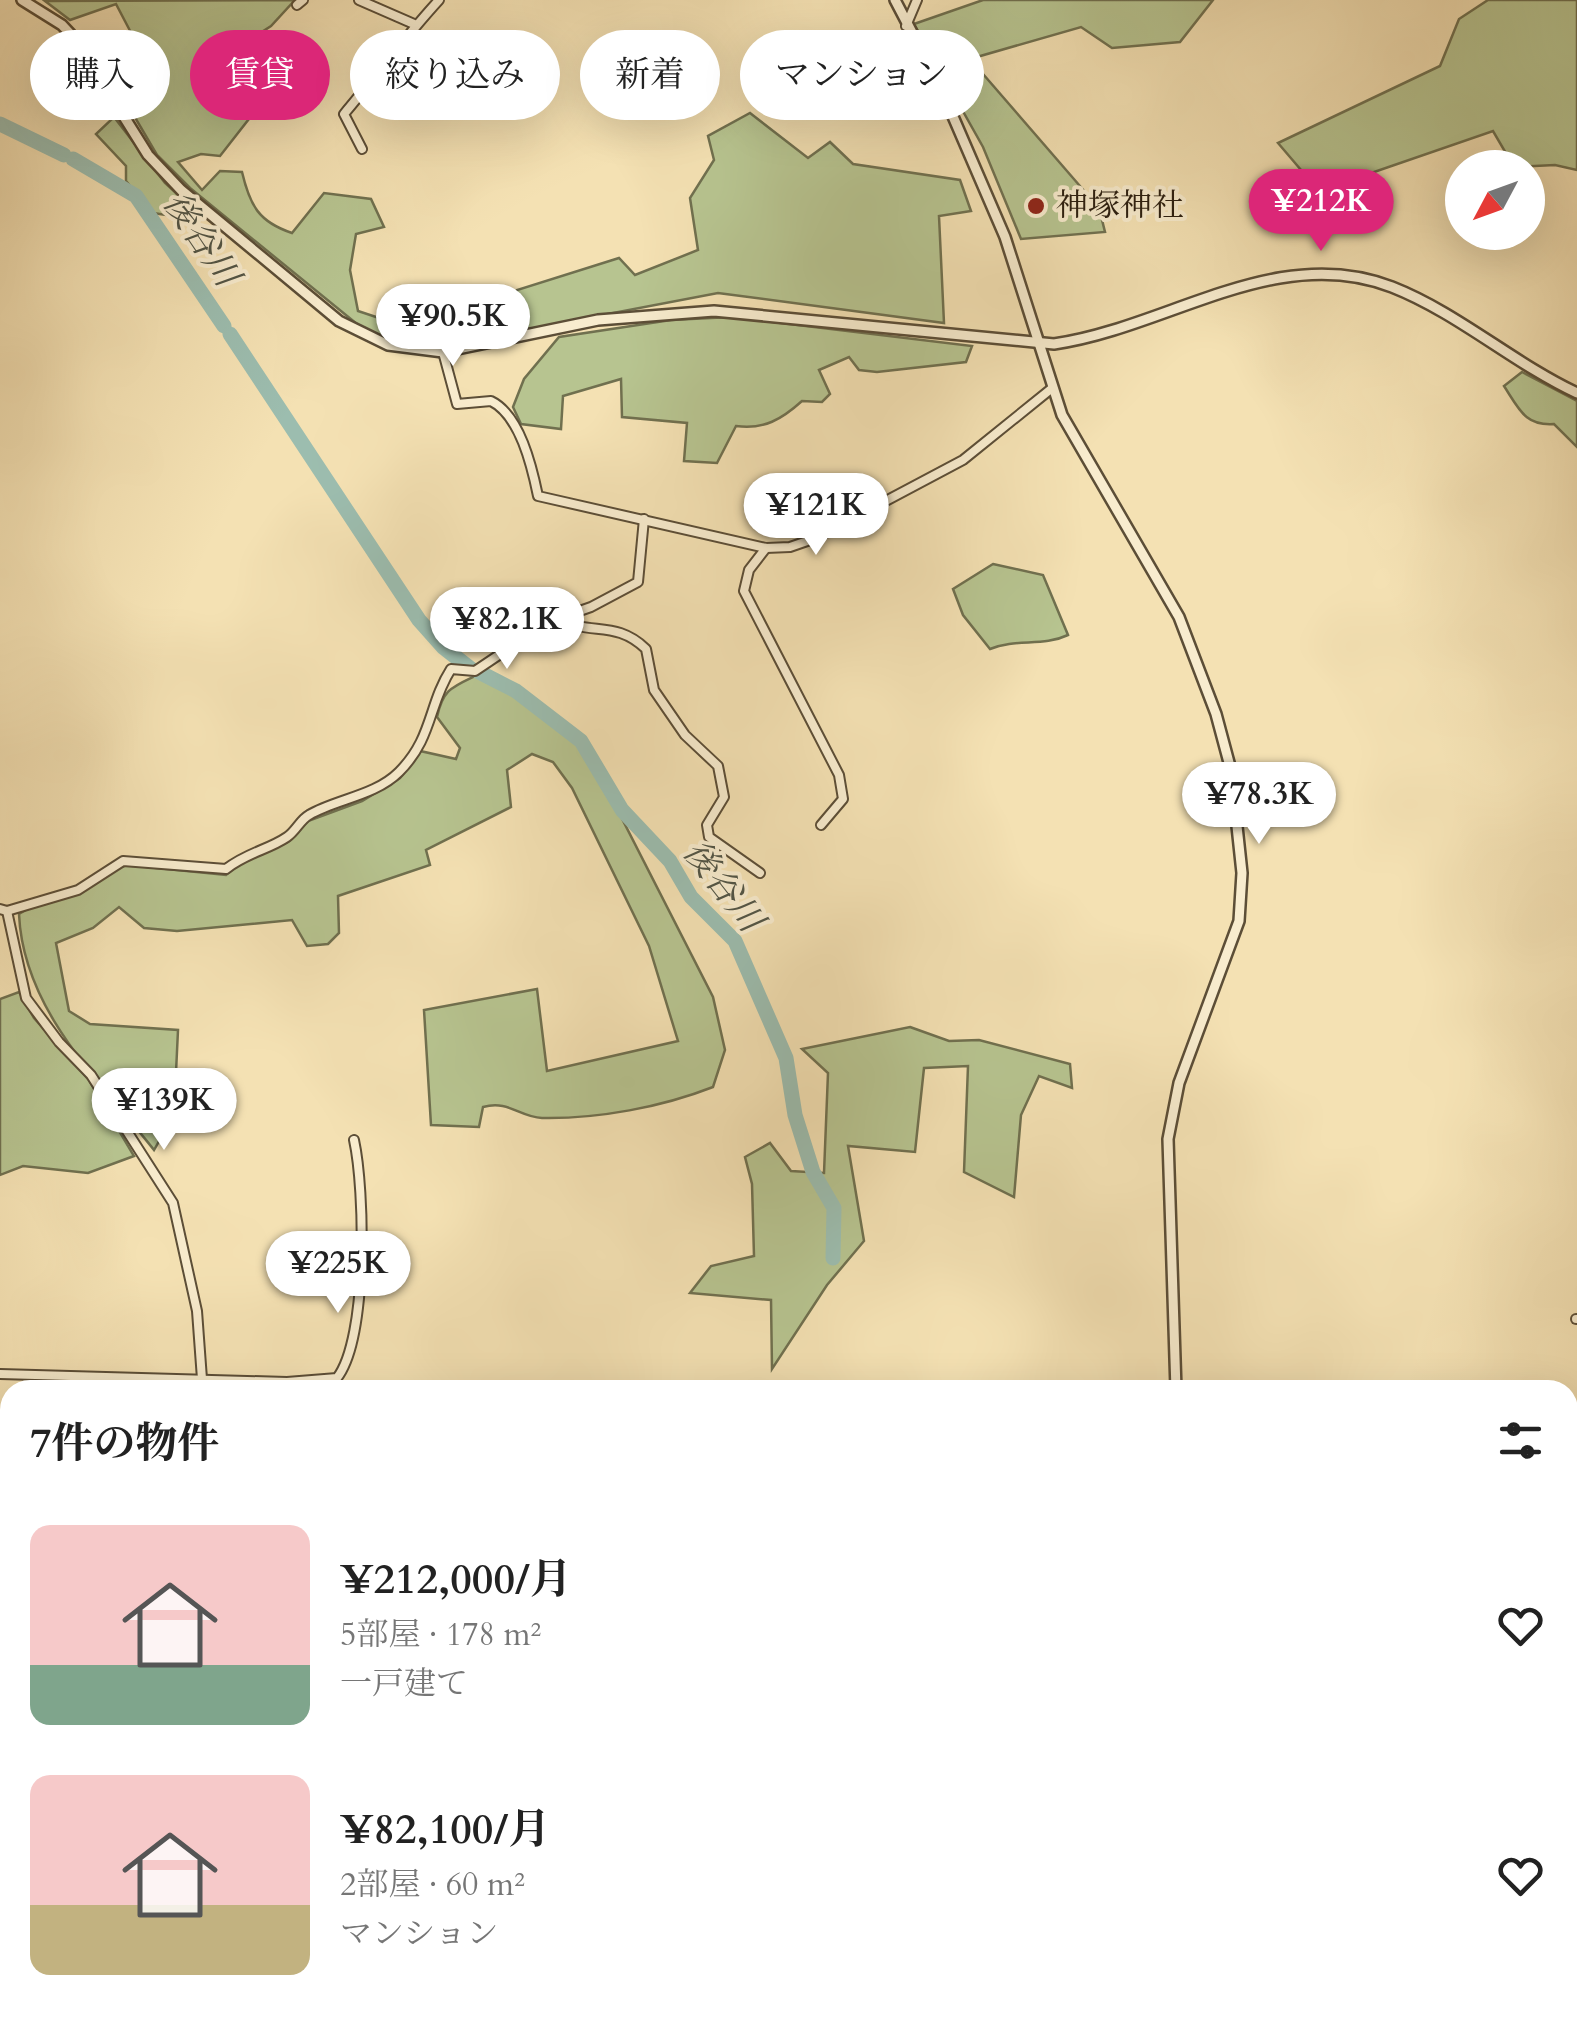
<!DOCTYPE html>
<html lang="ja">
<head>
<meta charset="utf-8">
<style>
  body { margin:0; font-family:Cardo,"Noto Serif JP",serif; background:#f6f6f6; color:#222; height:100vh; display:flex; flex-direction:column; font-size:38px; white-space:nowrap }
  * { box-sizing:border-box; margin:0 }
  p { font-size:32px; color:#767676 }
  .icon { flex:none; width:55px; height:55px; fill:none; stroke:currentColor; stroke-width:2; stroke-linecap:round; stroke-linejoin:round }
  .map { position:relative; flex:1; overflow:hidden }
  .details { position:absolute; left:0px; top:1380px; width:1578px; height:640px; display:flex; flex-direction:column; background:#fff; border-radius:30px 30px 0 0; box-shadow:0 10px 40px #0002 }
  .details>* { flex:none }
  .hud { position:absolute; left:30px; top:30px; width:1000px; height:90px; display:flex; gap:20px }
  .needle { width:65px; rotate:229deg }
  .fabs { position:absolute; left:1445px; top:150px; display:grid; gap:20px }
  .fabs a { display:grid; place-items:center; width:100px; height:100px; border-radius:50%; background:#fff; box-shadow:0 10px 40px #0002; font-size:50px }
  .price { position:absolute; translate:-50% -85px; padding:0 22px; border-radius:35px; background:#fff; color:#222; font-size:32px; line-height:65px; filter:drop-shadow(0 2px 5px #0008) }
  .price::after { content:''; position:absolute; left:50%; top:60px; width:30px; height:22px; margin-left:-15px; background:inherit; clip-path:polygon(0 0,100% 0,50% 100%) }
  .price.on { background:#db2777; color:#fff }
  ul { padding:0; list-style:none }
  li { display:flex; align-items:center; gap:30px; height:250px; padding:0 30px }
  li span { display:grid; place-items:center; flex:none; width:280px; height:200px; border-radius:20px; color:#555 }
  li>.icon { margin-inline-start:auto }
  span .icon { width:120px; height:120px; fill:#fffc; stroke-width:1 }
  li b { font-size:42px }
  h2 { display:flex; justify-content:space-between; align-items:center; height:120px; padding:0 30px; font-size:42px }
  .tag { padding:0 35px; border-radius:45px; background:#fff; box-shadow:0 10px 40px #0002; font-size:35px; line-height:90px }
  .tag.on { background:#db2777; color:#fff }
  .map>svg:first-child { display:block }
</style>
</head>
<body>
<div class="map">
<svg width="1577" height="2020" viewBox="0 0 1577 2020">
  <rect width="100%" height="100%" fill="#f4e1b3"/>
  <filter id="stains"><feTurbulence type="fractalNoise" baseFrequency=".002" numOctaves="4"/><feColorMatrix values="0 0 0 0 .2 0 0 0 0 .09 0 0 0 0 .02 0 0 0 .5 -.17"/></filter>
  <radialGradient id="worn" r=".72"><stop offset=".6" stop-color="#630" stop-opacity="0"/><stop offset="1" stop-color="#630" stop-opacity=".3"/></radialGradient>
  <g fill="#b7c490" stroke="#70704f" stroke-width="2.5">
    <path d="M295 0 271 26 207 67 252 115 220 156 201 154 178 162 202 190 220 171 242 172C250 206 259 222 292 233L324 193 371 199 384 227 356 234 350 270 358 311 409 328 480 327 517 290 619 258 635 275 698 250 690 198 714 160 708 136 750 113 808 158 830 142 853 164 960 180 971 211 939 216 944 323 718 293 445 345 405 344 368 333 190 188 157 155 106 68 138 46 116 4 70 20 45 1Z"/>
    <path d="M983 0H1213L1180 42 1112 48 1081 27 970 59 1099 208 1105 232 1021 239 983 147 914 24Z"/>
    <path d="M1488 0H1577V170L1555 165 1514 167 1493 131 1319 191 1278 143 1440 66 1459 19Z"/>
    <path d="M114 117 165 183 196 211 180 217 153 213 126 181V166L96 134Z"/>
    <path d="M731 317 972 346 966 362 877 372 859 370 849 357 819 370 830 394 822 402 802 401C782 419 764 430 736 426L717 463 684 461 687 423 622 417 621 379 563 396 561 429 521 424 513 407 524 379 559 337 671 320Z"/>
    <path d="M1522 372 1577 401V447L1554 424C1525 426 1519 409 1504 386Z"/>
    <path d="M993 564 1043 575 1068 635C1043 647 1016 638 990 649L963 615 953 589Z"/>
    <path d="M477 675C518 691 562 722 590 756L713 997 725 1050 713 1087C662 1107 598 1119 542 1118 519 1117 509 1100 483 1107L479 1127 431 1125 424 1010 537 989 547 1071 678 1041 649 946 572 788 553 762 532 754 507 770 511 807 426 850 430 865 338 896 339 933 328 944 307 946 292 920 177 931 144 928 119 907 93 928 56 943 69 1011 90 1024 178 1030 174 1115 154 1150C98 1079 23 1009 19 914L36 904 82 892 110 871 127 865 226 875 248 857 288 842 308 821 362 801 400 778 420 751 456 759 460 748 437 717C443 689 452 687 477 675Z"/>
    <path d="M19 992 34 1018 89 1080 134 1156 88 1173 23 1166 0 1175V999Z"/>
    <path d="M910 1027 949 1041 979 1040 1070 1064 1072 1088 1039 1076 1021 1115 1014 1197 964 1172 968 1066 924 1068 915 1152 848 1146 864 1241 827 1285 772 1369 771 1300 690 1293 711 1266 754 1256 752 1184 745 1157 770 1143 791 1171 824 1173 828 1073 802 1049Z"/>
    <path d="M0 1620 10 1623V1805Z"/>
    <path d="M1577 1688V1853L1568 1855V1703Z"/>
    <path d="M772 2010H896L892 2020H773Z"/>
  </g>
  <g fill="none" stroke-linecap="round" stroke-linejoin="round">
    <g stroke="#9cbdaf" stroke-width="15">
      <path d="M0 124 64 155"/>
      <path d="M73 159 136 196 224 326"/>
      <path d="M230 334 419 620 443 647 471 669"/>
      <path d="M479 672 516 691 581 741 622 810 670 861 691 897 735 941 786 1058 795 1115 813 1172 834 1208 833 1258"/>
    </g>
    <defs>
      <g id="minor">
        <path d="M359 0 414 24"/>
        <path d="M297 5 303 0"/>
        <path d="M906 26 917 0"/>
        <path d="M362 149 344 114C376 76 406 36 439 0"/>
        <path d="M443 352 457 404 491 401C520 415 532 467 538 496L766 548 790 547 816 538 963 460 1051 389"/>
        <path d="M766 548 749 570 744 591 839 775 843 799 821 825"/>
        <path d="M558 618C590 637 615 619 646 649L654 690 685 735 718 766 724 797 707 825 709 837 760 873"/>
        <path d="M0 909 7 911 78 890 123 861 226 869C248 852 268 850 287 837 296 831 300 820 309 815 336 799 375 796 399 772 433 738 428 705 451 669L475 671 548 622 591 607 638 582 644 519"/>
        <path d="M7 911 26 998 59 1042 91 1075 173 1203 197 1311 202 1379 213 1390"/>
        <path d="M1576 1319H1577"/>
        <path d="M0 1374 287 1382 337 1378C368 1338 365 1190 354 1140"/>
        <path d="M430 2020 434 2010"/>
      </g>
      <g id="tertiary">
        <path d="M22 0 62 25 76 40 148 155 181 190 339 321 388 345 443 352 598 320 714 311 1054 344C1167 328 1277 242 1392 287 1458 313 1513 363 1577 393"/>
        <path d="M895 0 939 84 1005 237 1062 415 1179 617 1216 714 1231 770 1242 873 1239 921 1179 1083 1168 1139 1176 1390"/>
      </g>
      <g id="secondary">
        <path d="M1568 1550 1577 1547"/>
        <path d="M1207 2020V2010"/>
      </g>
    </defs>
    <use href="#minor" stroke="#5c4e37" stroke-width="12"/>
    <use href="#tertiary" stroke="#5c4e37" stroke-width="14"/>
    <use href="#secondary" stroke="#2a1d0e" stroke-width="15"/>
    <use href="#minor" stroke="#f8ecce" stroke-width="8"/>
    <use href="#tertiary" stroke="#f8ecce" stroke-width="9"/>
    <use href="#secondary" stroke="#f8ecce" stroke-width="10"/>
  </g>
  <circle fill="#8f2418" stroke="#f8ecce" stroke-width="4" cx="1036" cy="206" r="10"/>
  <g text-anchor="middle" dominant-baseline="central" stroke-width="8" stroke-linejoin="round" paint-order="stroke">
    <g font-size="32" fill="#2a1d0e" stroke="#f8ecce" text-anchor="start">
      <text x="1056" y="206">神塚神社</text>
    </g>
    <g font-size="35" font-style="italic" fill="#525546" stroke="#f8ecce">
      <text transform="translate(201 239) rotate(56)">後谷川</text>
      <text transform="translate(723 886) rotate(52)">後谷川</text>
    </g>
  </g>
  <rect width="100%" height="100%" filter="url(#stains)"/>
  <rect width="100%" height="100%" fill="url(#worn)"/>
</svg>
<div class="fabs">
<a><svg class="needle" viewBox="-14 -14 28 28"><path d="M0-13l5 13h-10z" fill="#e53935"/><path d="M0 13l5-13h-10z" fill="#767676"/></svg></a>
</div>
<b class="price on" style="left:1321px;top:254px">¥212K</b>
<b class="price" style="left:453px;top:369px">¥90.5K</b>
<b class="price" style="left:816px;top:558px">¥121K</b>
<b class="price" style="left:507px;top:672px">¥82.1K</b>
<b class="price" style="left:1259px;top:847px">¥78.3K</b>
<b class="price" style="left:164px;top:1153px">¥139K</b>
<b class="price" style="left:338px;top:1316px">¥225K</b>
<div class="hud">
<a class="tag">購入</a>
<a class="tag on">賃貸</a>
<a class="tag">絞り込み</a>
<a class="tag">新着</a>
<a class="tag">マンション</a>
</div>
<section class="details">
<h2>7件の物件<svg class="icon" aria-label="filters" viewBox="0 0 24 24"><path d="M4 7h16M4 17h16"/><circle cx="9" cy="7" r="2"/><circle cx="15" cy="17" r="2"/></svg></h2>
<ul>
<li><span style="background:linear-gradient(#f6c9c9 70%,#7fa58c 0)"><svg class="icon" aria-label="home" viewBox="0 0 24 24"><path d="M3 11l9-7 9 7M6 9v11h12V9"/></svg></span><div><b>¥212,000/月</b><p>5部屋 · 178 m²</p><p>一戸建て</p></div><svg class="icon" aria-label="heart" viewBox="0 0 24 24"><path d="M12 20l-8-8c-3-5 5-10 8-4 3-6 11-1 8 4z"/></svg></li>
<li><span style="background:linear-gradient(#f6c9c9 65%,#c2b280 0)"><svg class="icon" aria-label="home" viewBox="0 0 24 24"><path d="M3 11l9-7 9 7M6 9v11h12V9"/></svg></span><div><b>¥82,100/月</b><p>2部屋 · 60 m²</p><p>マンション</p></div><svg class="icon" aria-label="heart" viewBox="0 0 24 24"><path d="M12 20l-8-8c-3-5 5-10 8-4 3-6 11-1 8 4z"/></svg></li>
</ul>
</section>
</div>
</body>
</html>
